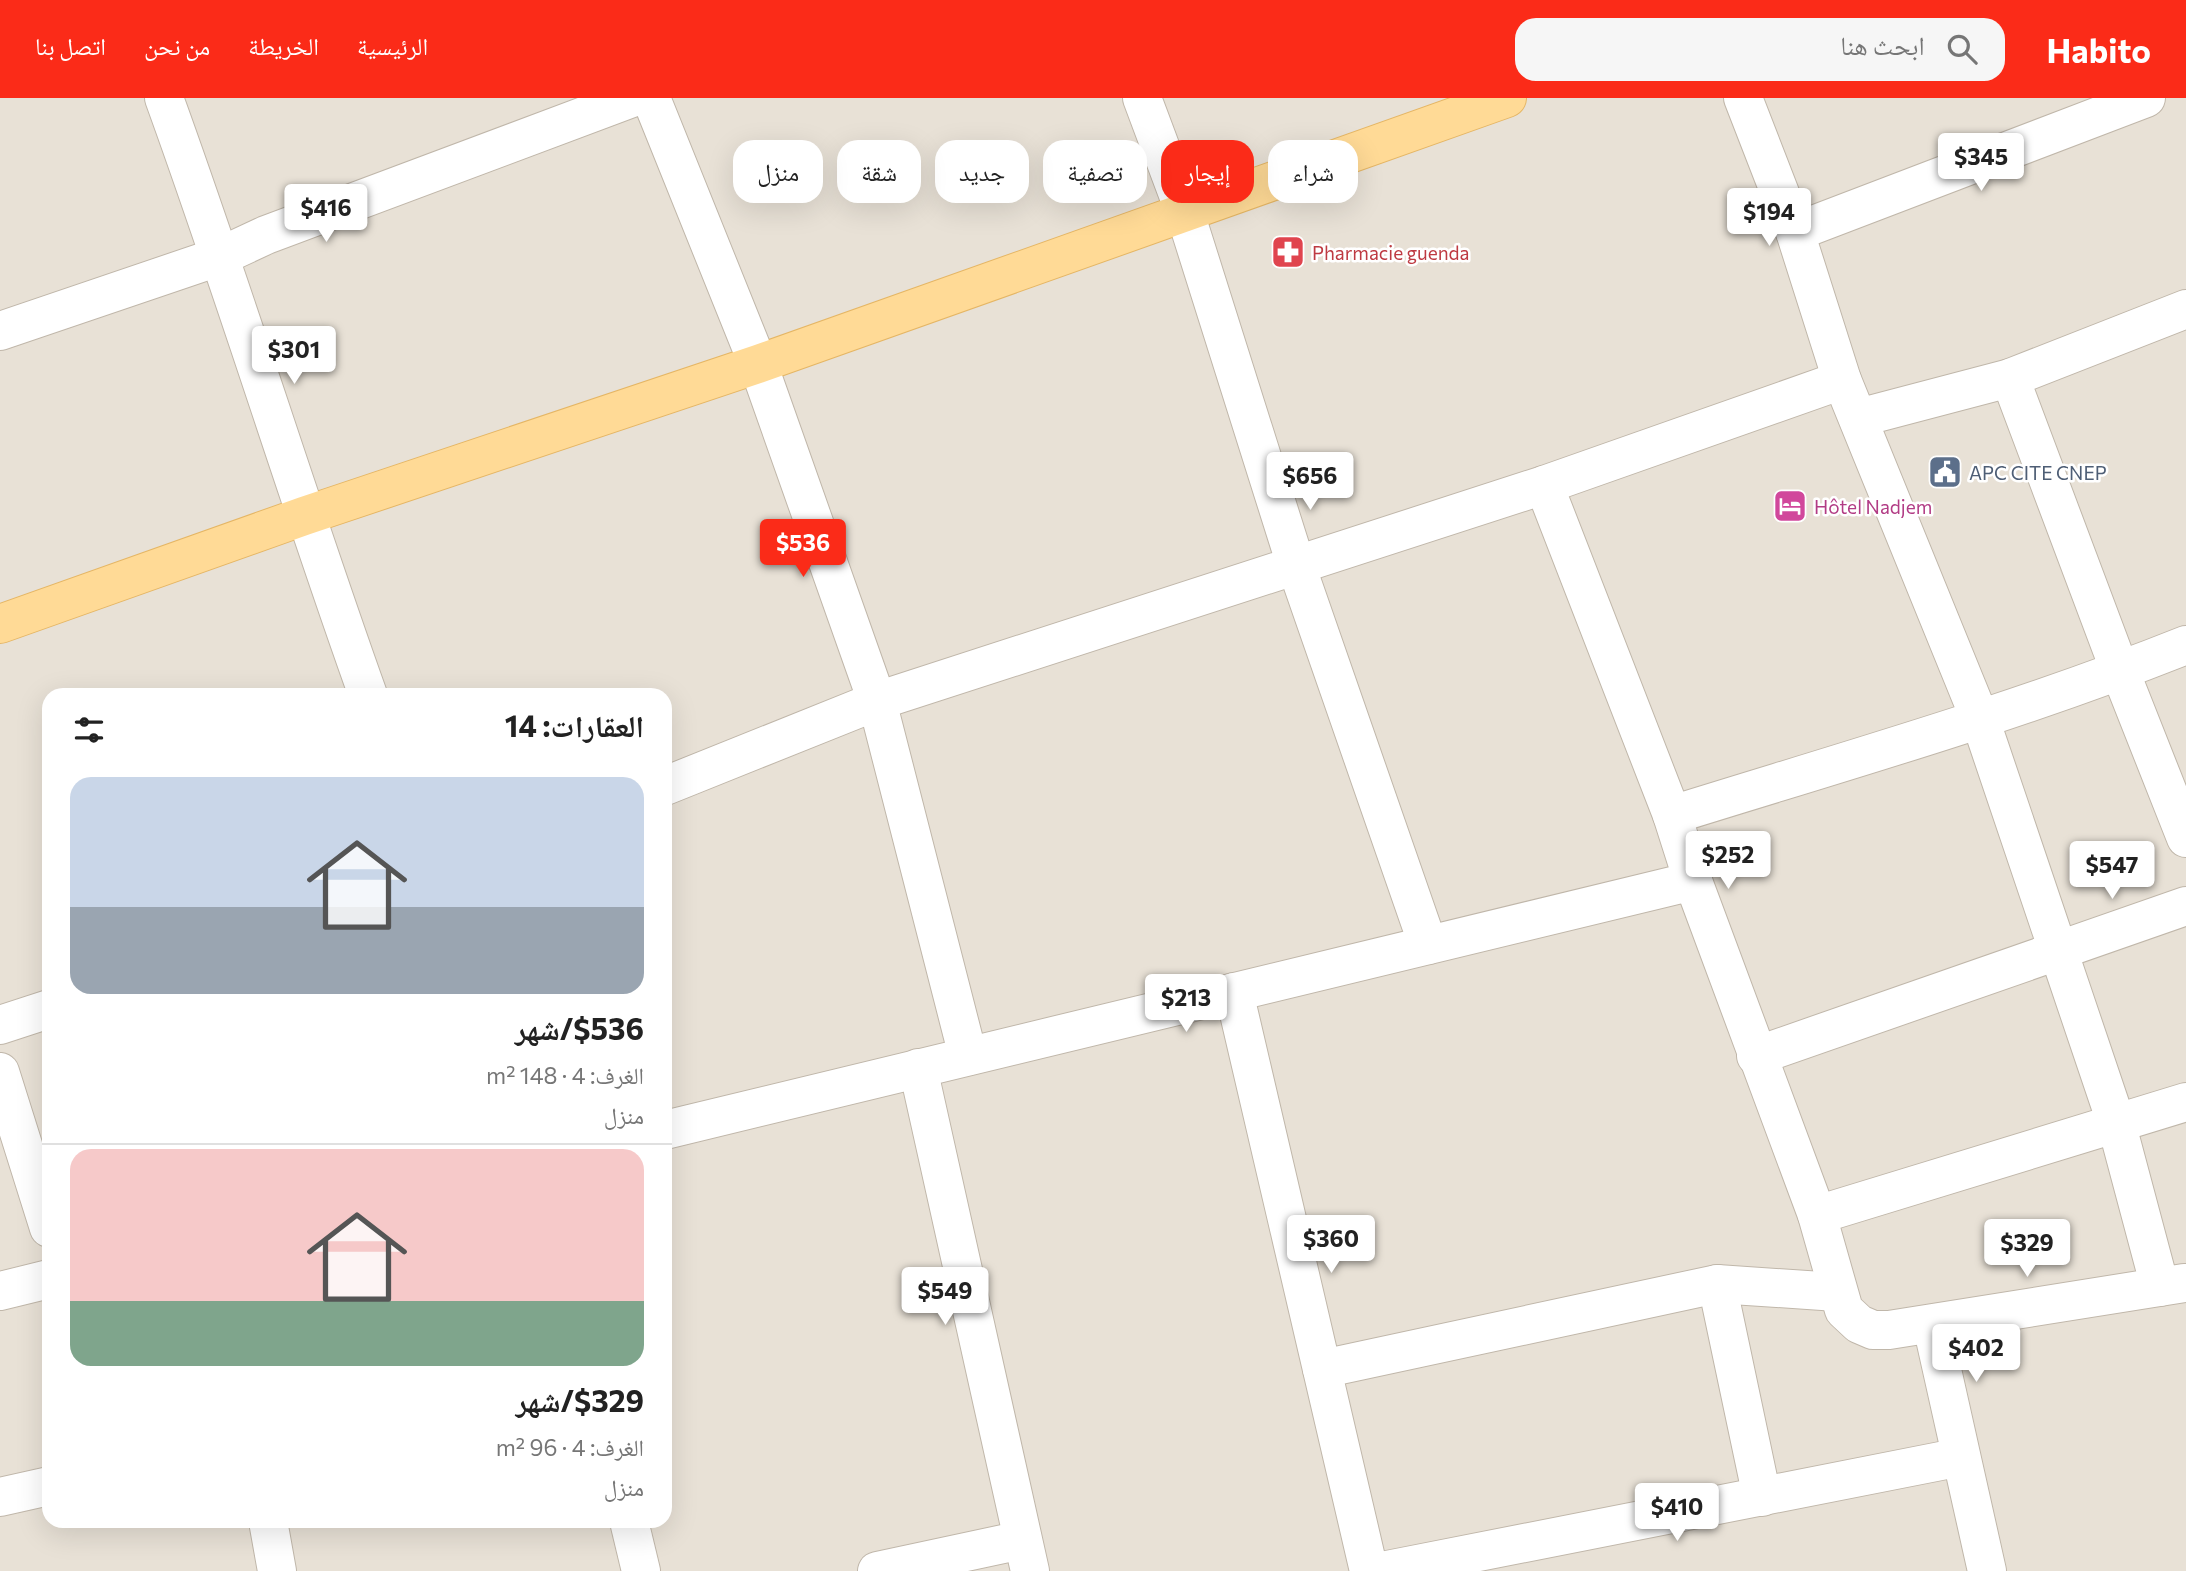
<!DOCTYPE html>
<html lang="ar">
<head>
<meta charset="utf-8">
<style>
  body { margin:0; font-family:Commissioner,"Noto Naskh Arabic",sans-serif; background:#f6f6f6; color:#222; direction:rtl; height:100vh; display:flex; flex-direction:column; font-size:26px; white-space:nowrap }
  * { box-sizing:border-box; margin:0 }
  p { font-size:23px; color:#767676 }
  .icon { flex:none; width:38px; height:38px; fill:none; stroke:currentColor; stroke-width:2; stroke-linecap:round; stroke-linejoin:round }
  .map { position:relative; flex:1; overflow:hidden; direction:ltr }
  .sheet { position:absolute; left:42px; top:590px; width:630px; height:840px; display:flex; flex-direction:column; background:#fff; border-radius:21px; box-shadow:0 7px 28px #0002; direction:rtl }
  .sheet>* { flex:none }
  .guide { position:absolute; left:693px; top:42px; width:665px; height:63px; direction:rtl; display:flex; gap:14px }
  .price { position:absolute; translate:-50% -60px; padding:0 16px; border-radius:7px; background:#fff; color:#222; font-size:23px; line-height:46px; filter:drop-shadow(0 2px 4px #0008) }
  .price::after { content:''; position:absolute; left:50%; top:42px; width:21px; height:16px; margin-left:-10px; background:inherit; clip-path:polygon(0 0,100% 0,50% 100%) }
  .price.current { background:#fb2b18; color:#fff }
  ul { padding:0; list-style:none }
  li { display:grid; align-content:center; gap:14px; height:371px; padding:0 28px }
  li+li { border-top:2px solid #e0e0e0 }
  li span { display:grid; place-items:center; height:217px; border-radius:21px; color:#555 }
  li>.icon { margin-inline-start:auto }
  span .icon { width:126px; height:126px; fill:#fffc; stroke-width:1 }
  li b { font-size:30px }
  h2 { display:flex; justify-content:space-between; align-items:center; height:84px; padding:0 28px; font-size:30px }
  .chip { padding:0 24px; border-radius:21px; background:#fff; box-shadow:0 7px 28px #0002; font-size:24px; line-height:63px }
  .chip.current { background:#fb2b18; color:#fff }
  header { display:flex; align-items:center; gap:42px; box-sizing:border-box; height:98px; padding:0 35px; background:#fb2b18; color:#fff }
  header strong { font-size:33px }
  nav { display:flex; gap:38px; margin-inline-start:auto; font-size:24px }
  .search { width:490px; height:63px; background:#f6f6f6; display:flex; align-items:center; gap:18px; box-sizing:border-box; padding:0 24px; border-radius:21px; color:#767676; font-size:26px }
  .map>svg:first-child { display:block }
</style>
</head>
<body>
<header>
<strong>Habito</strong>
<div class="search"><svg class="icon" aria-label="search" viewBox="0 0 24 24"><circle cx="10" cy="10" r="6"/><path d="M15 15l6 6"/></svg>ابحث هنا</div>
<nav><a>الرئيسية</a><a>الخريطة</a><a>من نحن</a><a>اتصل بنا</a></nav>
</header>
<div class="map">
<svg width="2186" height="1473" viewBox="0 0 2186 1473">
  <rect width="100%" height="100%" fill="#f4efe8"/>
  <path fill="#e8e1d6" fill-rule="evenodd" d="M0 0H2186V1473H0ZM49 597H665V1423H49Z"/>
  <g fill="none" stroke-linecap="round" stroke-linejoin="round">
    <defs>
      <g id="minor">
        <path d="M164 0C236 198 297 399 368 597"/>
        <path d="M651 0 758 266 877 603 968 958"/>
        <path d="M1142 0 1185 115 1296 467 1428 847"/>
        <path d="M1743 0 1795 134 1842 282 1980 621 2116 1024 2160 1189"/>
        <path d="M1795 134 2146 0"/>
        <path d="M0 233 221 158 266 137 632 0"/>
        <path d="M2010 280 2120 573 2186 740"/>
        <path d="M1858 320 2010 280 2186 211"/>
        <path d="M1544 387 1672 717 1693 783 1817 1117 1844 1212 1859 1226 1873 1232H1889L2184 1185"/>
        <path d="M665 688 877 603 1544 387 1842 282"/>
        <path d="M1672 717C1845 663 2018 614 2186 547"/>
        <path d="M1234 894 1369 1473"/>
        <path d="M0 927 49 911"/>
        <path d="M1756 958 2186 808"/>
        <path d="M918 970 1030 1473"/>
        <path d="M0 974 49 1130"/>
        <path d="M665 1032 1693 783"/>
        <path d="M1817 1117 2186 1004"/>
        <path d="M1717 1186 1762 1399"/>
        <path d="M0 1193 49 1181"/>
        <path d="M1932 1227 1987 1473"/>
        <path d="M1322 1271 1717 1186 1837 1194"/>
        <path d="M0 1399 49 1388"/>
        <path d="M268 1423 277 1473"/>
        <path d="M629 1423 641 1473"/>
        <path d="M877 1473 1022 1442"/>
        <path d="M1382 1473 1961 1359"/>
      </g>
      <path id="major" d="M0 526 304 418 758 266 1507 0"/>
    </defs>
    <use href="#minor" stroke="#c0b7aa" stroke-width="40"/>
    <use href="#major" stroke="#e5b665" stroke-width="40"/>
    <use href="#minor" stroke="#fff" stroke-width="38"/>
    <use href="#major" stroke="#ffda96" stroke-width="38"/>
  </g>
  <defs>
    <symbol id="pharmacy-square" viewBox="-11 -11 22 22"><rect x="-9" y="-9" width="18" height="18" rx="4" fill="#e0444e" stroke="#fff"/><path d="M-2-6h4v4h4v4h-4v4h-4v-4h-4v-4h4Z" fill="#fff"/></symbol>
    <symbol id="civic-square" viewBox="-11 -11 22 22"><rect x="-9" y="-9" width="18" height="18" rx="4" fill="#5c6f8a" stroke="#fff"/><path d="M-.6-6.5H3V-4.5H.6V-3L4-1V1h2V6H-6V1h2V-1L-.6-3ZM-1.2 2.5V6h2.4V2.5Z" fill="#fff"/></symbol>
    <symbol id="hotel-square" viewBox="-11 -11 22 22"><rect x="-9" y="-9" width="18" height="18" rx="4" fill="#d1479c" stroke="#fff"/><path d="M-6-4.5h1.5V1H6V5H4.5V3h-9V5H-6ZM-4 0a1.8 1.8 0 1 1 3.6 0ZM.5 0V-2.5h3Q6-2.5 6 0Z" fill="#fff"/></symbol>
  </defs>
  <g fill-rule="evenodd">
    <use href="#pharmacy-square" x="1269" y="135" width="38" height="38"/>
    <use href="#civic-square" x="1926" y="355" width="38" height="38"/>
    <use href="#hotel-square" x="1771" y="389" width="38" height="38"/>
  </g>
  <g text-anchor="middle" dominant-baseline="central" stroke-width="5" stroke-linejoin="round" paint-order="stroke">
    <g font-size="19" fill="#be3a42" stroke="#fff" text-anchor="start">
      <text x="1312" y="154">Pharmacie guenda</text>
    </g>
    <g font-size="19" fill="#4e5e75" stroke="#fff" text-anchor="start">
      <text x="1969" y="374">APC CITE CNEP</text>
    </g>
    <g font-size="19" fill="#b23c85" stroke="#fff" text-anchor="start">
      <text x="1814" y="408">Hôtel Nadjem</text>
    </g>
  </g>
</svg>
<b class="price" style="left:1981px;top:95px">$345</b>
<b class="price" style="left:326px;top:146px">$416</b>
<b class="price" style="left:1769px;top:150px">$194</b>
<b class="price" style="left:294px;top:288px">$301</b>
<b class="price" style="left:1310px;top:414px">$656</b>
<b class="price current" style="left:803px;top:481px">$536</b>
<b class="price" style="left:1728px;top:793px">$252</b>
<b class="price" style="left:2112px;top:803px">$547</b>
<b class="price" style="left:1186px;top:936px">$213</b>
<b class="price" style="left:1331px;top:1177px">$360</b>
<b class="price" style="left:2027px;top:1181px">$329</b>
<b class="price" style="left:945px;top:1229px">$549</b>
<b class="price" style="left:1976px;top:1286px">$402</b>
<b class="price" style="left:1677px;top:1445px">$410</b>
<div class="guide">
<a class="chip">شراء</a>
<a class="chip current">إيجار</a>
<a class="chip">تصفية</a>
<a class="chip">جديد</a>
<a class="chip">شقة</a>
<a class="chip">منزل</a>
</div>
<section class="sheet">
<h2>العقارات: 14<svg class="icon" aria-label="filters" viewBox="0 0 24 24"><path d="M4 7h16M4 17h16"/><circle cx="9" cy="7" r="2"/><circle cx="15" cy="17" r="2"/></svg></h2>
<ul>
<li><span style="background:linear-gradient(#c9d6e8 60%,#9aa5b1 0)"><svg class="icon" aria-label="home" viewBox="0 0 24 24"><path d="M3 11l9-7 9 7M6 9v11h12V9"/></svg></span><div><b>$536/شهر</b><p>الغرف: 4 · 148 m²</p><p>منزل</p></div></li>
<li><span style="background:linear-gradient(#f6c9c9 70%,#7fa58c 0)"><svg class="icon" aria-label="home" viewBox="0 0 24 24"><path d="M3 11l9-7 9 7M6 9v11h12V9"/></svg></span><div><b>$329/شهر</b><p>الغرف: 4 · 96 m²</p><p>منزل</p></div></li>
</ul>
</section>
</div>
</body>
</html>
